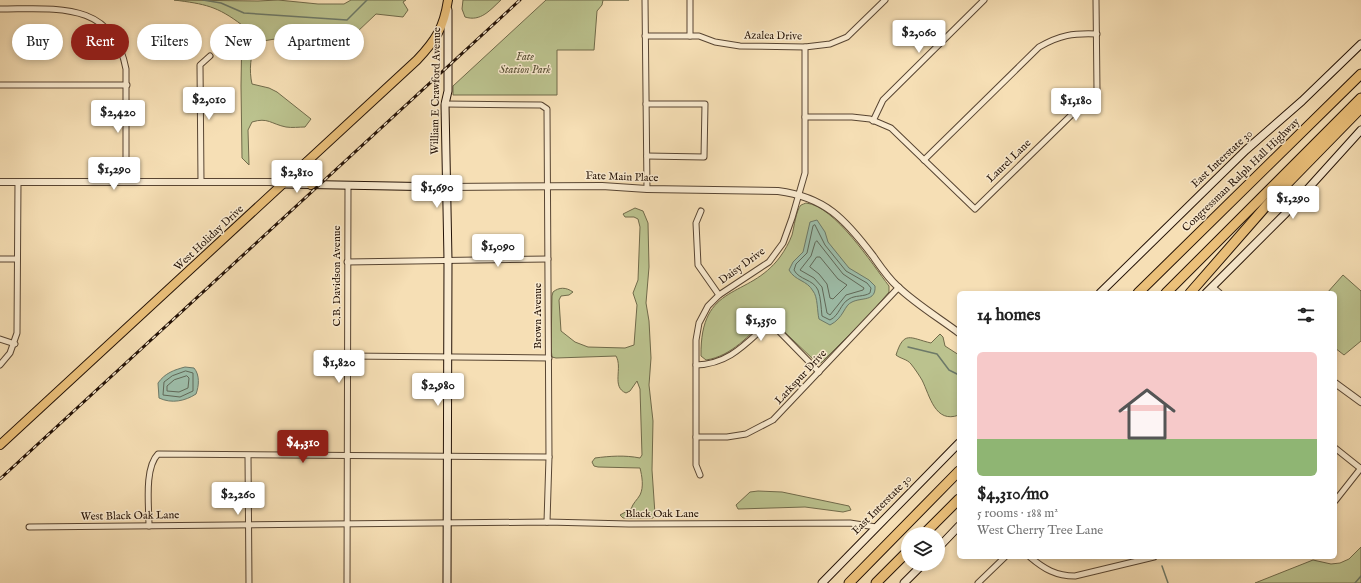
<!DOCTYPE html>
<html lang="en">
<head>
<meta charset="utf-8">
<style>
  body { margin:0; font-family:"IM FELL English",serif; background:#f2f2f2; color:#222; height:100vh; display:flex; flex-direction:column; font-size:15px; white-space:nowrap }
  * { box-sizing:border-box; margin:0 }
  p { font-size:13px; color:#767676 }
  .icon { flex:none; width:22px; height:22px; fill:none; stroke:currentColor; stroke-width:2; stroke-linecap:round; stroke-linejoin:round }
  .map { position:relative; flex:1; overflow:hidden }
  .sheet { position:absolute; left:957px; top:291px; width:380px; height:268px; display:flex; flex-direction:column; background:#fff; border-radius:6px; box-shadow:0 2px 6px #0003 }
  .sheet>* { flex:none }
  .hud { position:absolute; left:12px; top:24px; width:380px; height:36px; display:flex; gap:8px }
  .buttons { position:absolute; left:901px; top:527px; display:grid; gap:8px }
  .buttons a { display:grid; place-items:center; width:44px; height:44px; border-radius:50%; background:#fff; box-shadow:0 2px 6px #0003; font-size:20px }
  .price { position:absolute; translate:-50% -34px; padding:0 9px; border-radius:4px; background:#fff; color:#222; font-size:13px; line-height:26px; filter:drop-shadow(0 1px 2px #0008) }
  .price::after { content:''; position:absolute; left:50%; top:24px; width:12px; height:9px; margin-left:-6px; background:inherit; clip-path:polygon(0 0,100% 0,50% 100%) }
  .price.current { background:#8f2418; color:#fff }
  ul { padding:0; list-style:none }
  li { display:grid; align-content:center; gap:8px; height:212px; padding:0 20px }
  li span { display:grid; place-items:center; height:124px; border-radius:6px; color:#555 }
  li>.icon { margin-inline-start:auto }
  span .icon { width:72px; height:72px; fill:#fffc; stroke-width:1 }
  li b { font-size:17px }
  h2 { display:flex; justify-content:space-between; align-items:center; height:48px; padding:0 20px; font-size:17px }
  .tag { padding:0 14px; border-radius:18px; background:#fff; box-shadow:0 2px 6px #0003; font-size:14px; line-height:36px }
  .tag.current { background:#8f2418; color:#fff }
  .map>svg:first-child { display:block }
</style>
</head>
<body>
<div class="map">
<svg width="1361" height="583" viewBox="0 0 1361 583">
  <rect width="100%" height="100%" fill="#f6dfb5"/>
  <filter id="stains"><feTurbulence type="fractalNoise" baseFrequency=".005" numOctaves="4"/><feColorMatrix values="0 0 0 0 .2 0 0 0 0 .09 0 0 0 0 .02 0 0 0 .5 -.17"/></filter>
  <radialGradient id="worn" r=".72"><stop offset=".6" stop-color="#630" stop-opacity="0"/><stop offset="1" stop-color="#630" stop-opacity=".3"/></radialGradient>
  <g fill="#bbc28e" stroke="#706a4a">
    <path d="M174 0 258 1 278 0 318 4H344L351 0H406L403 2 408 10 403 17 376 14 356 33 329 35 303 45 275 39 257 42C250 54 249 71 252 84L269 88 277 92 311 119 305 127C299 127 292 128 286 127 271 124 268 117 252 122L248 130 249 165 242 158 241 86 242 25C217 6 205 4 174 0Z"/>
    <path d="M463 0H501C490 10 481 22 465 17L462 9Z"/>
    <path d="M546 0H629H603L602 5 597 11 594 50H557V95H453V86Z"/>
    <path d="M806 203C835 206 872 264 889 286V292L870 314 821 363 816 362 770 318H767C749 335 732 356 706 360L701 356C700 281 748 300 780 257 785 250 789 243 792 235 794 228 796 210 801 205 801 205 806 203 806 203Z"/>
    <path d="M635 208 643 211 648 223 649 267 646 303 649 321 651 358 649 385 653 421 652 470 655 514 653 518H623L620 515 631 509C633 503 637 500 640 495 644 487 642 476 640 468L598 467 594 466 592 462 595 458C610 456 625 455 640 458L642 455 640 389 637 381 630 391 626 393C611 387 623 368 616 356L556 358 552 357 551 348 552 296 553 292C559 287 566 287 573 292L569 295 561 296 559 300 561 331 575 342 588 347 625 348 634 345 637 305 633 293 638 280 640 227 638 219 634 217H625L623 214Z"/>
    <path d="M1343 275 1361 291V341L1344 355 1335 348V293H1327Z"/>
    <path d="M940 334 943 337 945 346 959 355V415C935 424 930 396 922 380 919 375 915 369 911 364 907 359 901 359 896 355 904 330 910 338 931 343Z"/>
    <path d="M758 491 782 492 849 506 851 510 843 512 805 507 738 509 736 505 750 492Z"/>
    <path d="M1361 547V583H1255L1313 560 1331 564 1340 563 1349 559Z"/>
  </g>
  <g fill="#9dbda9" stroke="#6d7968">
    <path d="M817 220 825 232 828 242 849 268 869 280 875 286C876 302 862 297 852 302 844 305 844 318 830 325L819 319C817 311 818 297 813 291 807 280 795 281 789 270L793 262 803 252 810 222Z"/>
    <path d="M185 367 194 368C200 375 199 386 196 394 185 401 172 404 159 398L158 383C165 373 174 370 185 367Z"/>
  </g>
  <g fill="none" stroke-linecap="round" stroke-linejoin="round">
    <g stroke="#606858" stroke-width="1">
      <path d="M815 225 825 245 846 271 867 283 871 288 870 293C864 297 855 295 849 299 840 304 840 315 830 320L822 316C821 308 821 298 818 290 813 279 799 280 794 270L796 264 807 253 813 226Z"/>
      <path d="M817 241 843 274 864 288 863 290 846 295 830 315 827 313 822 287 814 278 800 270 811 256 815 243Z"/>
      <path d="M817 257H820L838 279 847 285 833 299 830 298 827 284 819 274 810 267Z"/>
      <path d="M186 371 193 373V391L180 397 163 395 164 382 172 376Z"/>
      <path d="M187 376 189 378 188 388 179 392 167 391V386L174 380Z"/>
    </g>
    <g stroke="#6d7968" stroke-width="1.5">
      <path d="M203 0 221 3 244 13 347 20 367 0"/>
      <path d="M908 347 937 354 949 370 959 375"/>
      <path d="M1162 566 1168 583"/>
      <path d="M1355 583 1361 576"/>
    </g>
    <defs>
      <g id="minor">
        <path d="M645 0 647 189"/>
        <path d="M0 9C55 9 113 0 126 69V182"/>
        <path d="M645 36H699L715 42 740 46 805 47 830 44 847 37 885 0"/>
        <path d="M690 36V0"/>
        <path d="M0 85H127"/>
        <path d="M445 104 541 105 547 109 549 457 547 522"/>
        <path d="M646 104H705L704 157 647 156"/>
        <path d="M805 117H852L870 119 891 128 975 209 1097 90 1096 0"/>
        <path d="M873 121 883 100 984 0"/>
        <path d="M924 160 1039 47C1060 35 1073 33 1097 34"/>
        <path d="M201 182 200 65 210 56"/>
        <path d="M701 211 696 223 698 265 719 295"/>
        <path d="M0 259H17"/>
        <path d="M347 262 548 259"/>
        <path d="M0 339 15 344"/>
        <path d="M347 356 549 358"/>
        <path d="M0 365 10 353 17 333 18 182"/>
        <path d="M696 365C730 364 746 343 770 322L819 372"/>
        <path d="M696 437H727L746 434 773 420 899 287"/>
        <path d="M1335 448 1360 468"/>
        <path d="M248 456 249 583"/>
        <path d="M700 475 696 465V340L699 323 708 306 719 295 769 262 783 243 792 218 805 173V47"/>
        <path d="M1335 501 1361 468"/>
        <path d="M149 526C149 507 144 468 158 454L549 457"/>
        <path d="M29 527 547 522 629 524 850 523 876 527"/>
        <path d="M1030 557C1044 569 1056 576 1075 576L1154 557"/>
        <path d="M347 583 348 185"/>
        <path d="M978 583 1005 557"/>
      </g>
      <g id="tertiary">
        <path d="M0 182H271L283 184"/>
        <path d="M446 187 602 186 647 189 778 191C825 197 845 219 873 256 880 266 888 278 898 287 916 304 939 318 959 333"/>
        <path d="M1212 287 1219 293"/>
        <path d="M1335 383 1361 402"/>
      </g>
      <g id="secondary">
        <path d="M283 184 446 187"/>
        <path d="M1100 293 1246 150 1302 101 1361 44"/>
        <path d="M1206 293 1286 213 1361 130"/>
        <path d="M938 548 959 526"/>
        <path d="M447 583 448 260 445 104 448 91V10"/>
        <path d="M822 583 959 443"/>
        <path d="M904 583 923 564"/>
      </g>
      <g id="primary">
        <path d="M307 162 305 173 311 185"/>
        <path d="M0 445 417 60C436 40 444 27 448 0"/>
      </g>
      <g id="motorway">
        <path d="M1138 293 1361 74"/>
        <path d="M1166 293 1361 98"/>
        <path d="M1190 293 1274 197 1361 108"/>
        <path d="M924 534 959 499"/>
        <path d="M849 583 959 471"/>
        <path d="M876 583 908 551"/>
      </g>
    </defs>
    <use href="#minor" stroke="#584532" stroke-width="7"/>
    <use href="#tertiary" stroke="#584532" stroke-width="8"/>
    <use href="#secondary" stroke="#241206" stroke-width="9"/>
    <use href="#primary" stroke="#241206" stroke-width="10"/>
    <use href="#motorway" stroke="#241206" stroke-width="11"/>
    <use href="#minor" stroke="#f9eacf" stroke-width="5"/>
    <use href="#tertiary" stroke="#f9eacf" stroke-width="6"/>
    <use href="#secondary" stroke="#f9eacf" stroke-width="7"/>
    <use href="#primary" stroke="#ebc07a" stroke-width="8"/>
    <use href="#motorway" stroke="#ebc07a" stroke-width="9"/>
    <defs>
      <path id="rail" d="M0 479 520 0"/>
    </defs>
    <use href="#rail" stroke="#241206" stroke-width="3"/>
    <use href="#rail" stroke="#f9eacf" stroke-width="1.5" stroke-dasharray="4.5" stroke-linecap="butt"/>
  </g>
  <g text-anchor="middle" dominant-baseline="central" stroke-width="3" stroke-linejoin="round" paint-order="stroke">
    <g font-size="11" fill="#241206" stroke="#f9eacf">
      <text transform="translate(773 36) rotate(1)">Azalea Drive</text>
      <text transform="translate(436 91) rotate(-89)">William E Crawford Avenue</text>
      <text transform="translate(1222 159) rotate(-43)">East Interstate 30</text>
      <text transform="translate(1009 161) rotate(-44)">Laurel Lane</text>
      <text transform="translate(1241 175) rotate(-44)">Congressman Ralph Hall Highway</text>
      <text transform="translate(622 177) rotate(2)">Fate Main Place</text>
      <text transform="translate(209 238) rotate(-43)">West Holiday Drive</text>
      <text transform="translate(742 266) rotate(-36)">Daisy Drive</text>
      <text transform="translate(337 276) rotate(-90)">C.B. Davidson Avenue</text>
      <text transform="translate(538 316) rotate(-90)">Brown Avenue</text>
      <text transform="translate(801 377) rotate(-47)">Larkspur Drive</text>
      <text transform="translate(882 505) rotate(-45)">East Interstate 30</text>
      <text x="662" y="514">Black Oak Lane</text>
      <text transform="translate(130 516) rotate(-1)">West Black Oak Lane</text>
    </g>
    <g font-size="11" font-style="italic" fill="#595036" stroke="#f9eacf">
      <text x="525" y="57">Fate<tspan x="525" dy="13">Station Park</tspan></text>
    </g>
  </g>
  <rect width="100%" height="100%" filter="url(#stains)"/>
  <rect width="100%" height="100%" fill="url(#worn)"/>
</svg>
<div class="buttons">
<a><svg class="icon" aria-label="layers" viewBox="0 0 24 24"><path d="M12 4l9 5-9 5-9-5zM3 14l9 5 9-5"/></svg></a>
</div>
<b class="price" style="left:919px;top:54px">$2,060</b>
<b class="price" style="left:209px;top:121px">$2,010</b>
<b class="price" style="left:1076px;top:122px">$1,180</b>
<b class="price" style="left:118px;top:134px">$2,420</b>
<b class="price" style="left:114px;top:191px">$1,290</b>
<b class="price" style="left:297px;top:194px">$2,810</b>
<b class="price" style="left:437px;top:209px">$1,690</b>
<b class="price" style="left:1293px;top:220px">$1,290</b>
<b class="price" style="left:498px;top:268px">$1,090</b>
<b class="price" style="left:761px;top:342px">$1,350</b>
<b class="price" style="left:339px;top:384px">$1,820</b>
<b class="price" style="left:438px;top:407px">$2,980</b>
<b class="price current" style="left:303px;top:464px">$4,310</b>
<b class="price" style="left:238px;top:516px">$2,260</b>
<div class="hud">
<a class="tag">Buy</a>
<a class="tag current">Rent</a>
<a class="tag">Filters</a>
<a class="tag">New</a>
<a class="tag">Apartment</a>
</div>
<section class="sheet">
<h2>14 homes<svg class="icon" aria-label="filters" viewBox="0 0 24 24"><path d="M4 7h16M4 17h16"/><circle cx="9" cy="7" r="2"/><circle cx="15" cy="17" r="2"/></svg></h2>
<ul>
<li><span style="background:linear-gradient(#f6c9c9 70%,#8fb573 0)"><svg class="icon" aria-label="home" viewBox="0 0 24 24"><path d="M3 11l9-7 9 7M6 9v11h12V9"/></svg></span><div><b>$4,310/mo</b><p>5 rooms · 188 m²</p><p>West Cherry Tree Lane</p></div></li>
</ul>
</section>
</div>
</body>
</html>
